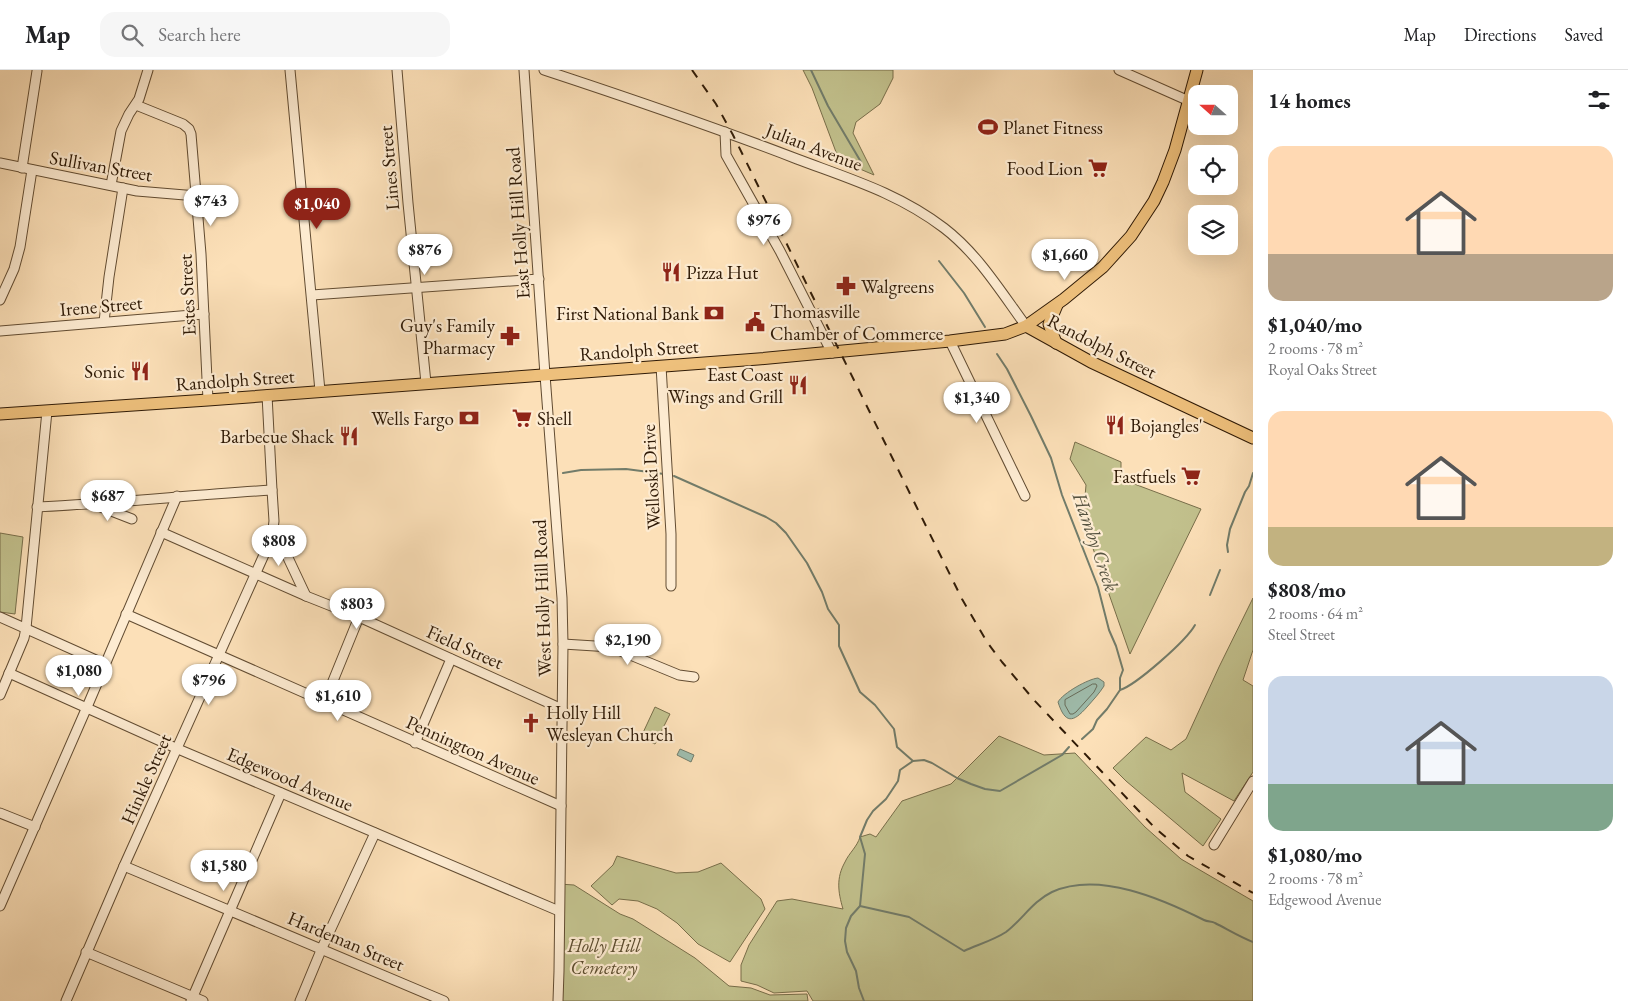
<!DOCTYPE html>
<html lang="en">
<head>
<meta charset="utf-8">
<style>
  body { margin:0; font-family:"EB Garamond",serif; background:#f6f6f6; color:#202124; height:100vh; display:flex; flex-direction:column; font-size:19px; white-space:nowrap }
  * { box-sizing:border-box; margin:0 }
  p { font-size:16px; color:#757577 }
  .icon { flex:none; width:28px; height:28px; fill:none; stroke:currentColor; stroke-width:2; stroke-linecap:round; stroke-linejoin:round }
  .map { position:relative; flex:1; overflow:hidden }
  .side { display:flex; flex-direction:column; background:#fff; width:375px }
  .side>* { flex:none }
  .needle { width:32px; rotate:291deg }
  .controls { position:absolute; left:1188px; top:15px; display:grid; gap:10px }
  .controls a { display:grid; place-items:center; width:50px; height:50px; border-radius:10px; background:#fff; box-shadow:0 5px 20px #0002; font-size:25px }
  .price { position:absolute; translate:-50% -42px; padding:0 11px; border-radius:18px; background:#fff; color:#222; font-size:16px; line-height:32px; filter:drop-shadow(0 1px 2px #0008) }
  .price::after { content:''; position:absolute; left:50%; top:30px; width:15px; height:11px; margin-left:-8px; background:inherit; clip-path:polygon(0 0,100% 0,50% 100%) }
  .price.current { background:#8f2418; color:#fff }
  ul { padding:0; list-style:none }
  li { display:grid; align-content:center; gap:10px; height:265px; padding:0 15px }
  li span { display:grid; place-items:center; height:155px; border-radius:15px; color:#555 }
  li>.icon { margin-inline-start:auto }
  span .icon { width:90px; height:90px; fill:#fffc; stroke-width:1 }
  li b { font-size:21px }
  h2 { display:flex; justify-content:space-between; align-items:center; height:60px; padding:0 15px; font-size:21px }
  header { display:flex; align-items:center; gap:30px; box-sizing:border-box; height:70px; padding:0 25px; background:#fff; border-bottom:1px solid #e0e0e0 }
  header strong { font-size:24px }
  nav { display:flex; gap:28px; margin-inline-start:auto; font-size:18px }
  .search { width:350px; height:45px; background:#f6f6f6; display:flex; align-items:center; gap:12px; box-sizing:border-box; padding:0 18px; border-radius:15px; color:#757577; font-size:19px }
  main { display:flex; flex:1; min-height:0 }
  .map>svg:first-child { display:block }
</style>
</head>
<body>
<header>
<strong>Map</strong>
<div class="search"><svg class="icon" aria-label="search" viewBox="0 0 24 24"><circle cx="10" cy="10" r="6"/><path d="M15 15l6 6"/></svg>Search here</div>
<nav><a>Map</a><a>Directions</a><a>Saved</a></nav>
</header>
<main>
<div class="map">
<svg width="1253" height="931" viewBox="0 0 1253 931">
  <rect width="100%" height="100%" fill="#fce0b8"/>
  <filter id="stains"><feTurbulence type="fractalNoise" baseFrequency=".004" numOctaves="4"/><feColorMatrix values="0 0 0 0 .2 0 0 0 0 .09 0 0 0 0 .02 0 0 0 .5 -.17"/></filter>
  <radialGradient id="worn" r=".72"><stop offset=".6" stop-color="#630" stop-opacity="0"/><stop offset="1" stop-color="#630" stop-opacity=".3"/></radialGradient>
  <g fill="#c2c18d" stroke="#786e4a">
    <path d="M803 0H893V8L880 34 856 52 853 63 874 105 839 90 812 18Z"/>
    <path d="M1075 372 1121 392V409L1201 439 1130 584 1083 450 1086 415 1070 389Z"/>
    <path d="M0 463 23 467 15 544 0 542Z"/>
    <path d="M1253 528V580L1243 610 1253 616V702L1234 731 1182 703 1185 722 1221 749 1203 776 1126 711 1113 698 1146 667 1171 680 1186 669 1219 597Z"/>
    <path d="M655 637 670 644 655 674 641 667Z"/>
    <path d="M999 666 1044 685 1075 683 1145 757 1181 789 1253 831V931H813L807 921 774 923 757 915 741 911V895L749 875 777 831 792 829 843 839C838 822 836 808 845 792 849 783 857 777 860 767L870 764 876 767 902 731 951 714Z"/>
    <path d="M617 786 676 803 698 802 721 793 761 829 765 839 730 892 698 874 677 853 657 839 638 831 619 829 612 835 591 816 613 795Z"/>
    <path d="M559 814 574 815 620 844 633 849 695 888 729 916 751 918 770 925 807 924 808 931H558Z"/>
  </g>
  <g fill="#9fbdad" stroke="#727c6a">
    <path d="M1098 608 1104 612V616C1099 624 1093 630 1087 637 1073 653 1065 654 1058 632 1063 623 1088 609 1098 608Z"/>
    <path d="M680 679 694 685 691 692 677 685Z"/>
  </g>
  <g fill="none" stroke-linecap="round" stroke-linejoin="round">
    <path stroke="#676c5a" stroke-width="1" d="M1093 614H1096L1097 616 1094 622 1076 642 1073 644H1070L1065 635V630Z"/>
    <g stroke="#727c6a" stroke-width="2">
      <path d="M811 0 828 36 861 92"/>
      <path d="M939 191 964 223 985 257"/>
      <path d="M997 284 1007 299 1031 346 1051 388 1062 425 1098 517 1109 560 1116 576 1123 600 1120 608V620L1107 639 1097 650 1093 659 1082 669"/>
      <path d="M563 403 581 400 626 399 664 404"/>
      <path d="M674 406 766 447 776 453 786 463 807 493 822 522 828 539 839 555V576L860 622 875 635 894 659 897 677 913 691"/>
      <path d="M1228 482 1227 475 1230 459 1245 422 1249 416 1253 403"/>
      <path d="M1210 525 1220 500"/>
      <path d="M1120 620C1136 615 1186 571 1195 555"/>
      <path d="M860 836 909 847 964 881C977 875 994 870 1006 862 1022 850 1033 831 1052 822 1099 801 1162 829 1204 850 1208 852 1212 851 1215 853 1227 859 1240 867 1253 872"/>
      <path d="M864 931 859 918 856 901 847 882 845 871 846 858 851 846 860 836 865 784 860 767 867 750 873 741 886 729 898 711 900 700 913 691 924 690 932 693 957 708 971 714 985 719 1000 721 1062 685 1069 677"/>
    </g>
    <defs>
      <g id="minor">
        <path d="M290 0 320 321"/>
        <path d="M397 0 408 133 426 313"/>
        <path d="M524 0 545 305 562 528 563 574 559 901 558 931"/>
        <path d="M544 0C629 28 714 57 797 89 850 109 898 123 944 158 978 184 1001 222 1026 256"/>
        <path d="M1119 0 1189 31"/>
        <path d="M136 35 183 54 189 59 191 64 201 184 208 330"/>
        <path d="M725 62 726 85 780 181 832 283"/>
        <path d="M0 93 137 121 197 126"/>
        <path d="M22 98 37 1"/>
        <path d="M111 115 121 61 129 44 139 29 148 0"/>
        <path d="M312 225 539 209"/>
        <path d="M0 230 14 199 20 177 32 100"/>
        <path d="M104 252 109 207 123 118"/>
        <path d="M0 261 204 244"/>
        <path d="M950 271 1025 426"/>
        <path d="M661 296 671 464V516"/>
        <path d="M96 435 132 449"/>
        <path d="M37 437C115 433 193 425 272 420"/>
        <path d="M274 458 306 526"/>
        <path d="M161 462 306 526 359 547 562 639"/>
        <path d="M126 544 561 736"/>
        <path d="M0 547 105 594"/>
        <path d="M563 574 611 577 679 605 694 607"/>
        <path d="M9 603 178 679 559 841"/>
        <path d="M0 625 24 568 26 558 47 341"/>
        <path d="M324 633 359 547"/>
        <path d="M415 673 451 589"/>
        <path d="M0 743 35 757"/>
        <path d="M1214 775 1253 711"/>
        <path d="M124 796 444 931"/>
        <path d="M0 836 87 637 177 426"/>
        <path d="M86 882 203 931"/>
        <path d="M66 931 124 796 272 467 274 451 272 420 267 325"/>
        <path d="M191 931 281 723"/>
        <path d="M300 931 322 878 375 763"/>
      </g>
      <g id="major">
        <path d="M1026 256 1091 292 1253 368"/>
        <path d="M1056 273 1049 254 1057 235"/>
        <path d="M0 344 208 330 758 289 950 271 1005 264 1026 256 1064 229 1103 197 1131 166 1154 131 1163 112 1175 80 1197 0"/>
      </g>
    </defs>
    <use href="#minor" stroke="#624c32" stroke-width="11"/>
    <use href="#major" stroke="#2f1a06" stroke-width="13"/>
    <use href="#minor" stroke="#fdebd1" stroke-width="9"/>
    <use href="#major" stroke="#eec07c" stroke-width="11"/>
    <path stroke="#2f1a06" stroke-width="2" stroke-dasharray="9 9" stroke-linecap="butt" d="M692 0 716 34 733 65 962 529 987 572 1002 592 1034 630 1155 758 1188 786 1253 823"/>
  </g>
  <defs>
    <symbol id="stadium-bare" viewBox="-9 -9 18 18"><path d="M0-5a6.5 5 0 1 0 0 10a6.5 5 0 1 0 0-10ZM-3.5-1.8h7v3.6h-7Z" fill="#8f2418" stroke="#fdebd1" stroke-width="2.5" paint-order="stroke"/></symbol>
    <symbol id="supermarket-bare" viewBox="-9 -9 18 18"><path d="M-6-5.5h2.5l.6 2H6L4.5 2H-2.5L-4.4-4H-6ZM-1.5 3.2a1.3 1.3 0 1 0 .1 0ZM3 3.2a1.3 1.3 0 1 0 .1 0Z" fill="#8f2418" stroke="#fdebd1" stroke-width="2.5" paint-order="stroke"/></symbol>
    <symbol id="restaurant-bare" viewBox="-9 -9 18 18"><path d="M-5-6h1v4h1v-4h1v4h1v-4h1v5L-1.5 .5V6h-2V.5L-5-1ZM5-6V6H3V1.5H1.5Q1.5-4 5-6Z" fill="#8f2418" stroke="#fdebd1" stroke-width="2.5" paint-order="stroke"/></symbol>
    <symbol id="pharmacy-bare" viewBox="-9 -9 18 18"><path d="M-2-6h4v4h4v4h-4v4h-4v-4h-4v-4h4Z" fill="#8f2418" stroke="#fdebd1" stroke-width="2.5" paint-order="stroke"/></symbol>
    <symbol id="bank-bare" viewBox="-9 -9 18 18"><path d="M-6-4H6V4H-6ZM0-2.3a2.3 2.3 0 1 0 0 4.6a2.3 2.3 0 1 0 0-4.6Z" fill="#8f2418" stroke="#fdebd1" stroke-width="2.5" paint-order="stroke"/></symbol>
    <symbol id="civic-bare" viewBox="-9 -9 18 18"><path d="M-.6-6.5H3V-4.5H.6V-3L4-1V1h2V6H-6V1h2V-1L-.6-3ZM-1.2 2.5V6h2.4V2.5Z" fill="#8f2418" stroke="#fdebd1" stroke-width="2.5" paint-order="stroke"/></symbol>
    <symbol id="church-bare" viewBox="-9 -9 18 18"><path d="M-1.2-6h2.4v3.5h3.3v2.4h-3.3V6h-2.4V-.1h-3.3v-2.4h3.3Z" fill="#8f2418" stroke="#fdebd1" stroke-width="2.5" paint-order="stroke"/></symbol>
  </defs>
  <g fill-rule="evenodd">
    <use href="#stadium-bare" x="974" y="43" width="28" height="28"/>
    <use href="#supermarket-bare" x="1084" y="84" width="28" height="28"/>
    <use href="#restaurant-bare" x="657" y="188" width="28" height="28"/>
    <use href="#pharmacy-bare" x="832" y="202" width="28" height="28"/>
    <use href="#bank-bare" x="700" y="229" width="28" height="28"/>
    <use href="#civic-bare" x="741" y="238" width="28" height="28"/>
    <use href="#pharmacy-bare" x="496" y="252" width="28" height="28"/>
    <use href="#restaurant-bare" x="126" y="287" width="28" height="28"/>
    <use href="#restaurant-bare" x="784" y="301" width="28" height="28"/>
    <use href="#bank-bare" x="455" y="334" width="28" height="28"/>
    <use href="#supermarket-bare" x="508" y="334" width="28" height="28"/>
    <use href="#restaurant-bare" x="1101" y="341" width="28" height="28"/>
    <use href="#restaurant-bare" x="335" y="352" width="28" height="28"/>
    <use href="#supermarket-bare" x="1177" y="392" width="28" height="28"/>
    <use href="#church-bare" x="517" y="639" width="28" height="28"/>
  </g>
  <g text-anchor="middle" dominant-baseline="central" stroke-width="4.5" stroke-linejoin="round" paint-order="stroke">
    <g font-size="19" fill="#2f1a06" stroke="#fdebd1" text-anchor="end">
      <text x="1003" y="57" text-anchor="start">Planet Fitness</text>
      <text x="1083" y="98">Food Lion</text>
      <text x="686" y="202" text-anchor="start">Pizza Hut</text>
      <text x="861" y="216" text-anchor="start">Walgreens</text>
      <text x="770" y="241" text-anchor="start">Thomasville<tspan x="770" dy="22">Chamber of Commerce</tspan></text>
      <text x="699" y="243">First National Bank</text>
      <text x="495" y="255">Guy's Family<tspan x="495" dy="22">Pharmacy</tspan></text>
      <text x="125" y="301">Sonic</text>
      <text x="783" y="304">East Coast<tspan x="783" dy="22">Wings and Grill</tspan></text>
      <text x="454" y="348">Wells Fargo</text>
      <text x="537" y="348" text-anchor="start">Shell</text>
      <text x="1130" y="355" text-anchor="start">Bojangles'</text>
      <text x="334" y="366">Barbecue Shack</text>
      <text x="1176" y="406">Fastfuels</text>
      <text x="546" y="642" text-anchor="start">Holly Hill<tspan x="546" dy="22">Wesleyan Church</tspan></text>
    </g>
    <g font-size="19" fill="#2f1a06" stroke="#fdebd1">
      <text transform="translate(814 77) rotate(21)">Julian Avenue</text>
      <text transform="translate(101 96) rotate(10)">Sullivan Street</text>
      <text transform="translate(389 98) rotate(-95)">Lines Street</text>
      <text transform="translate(518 153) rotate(-94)">East Holly Hill Road</text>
      <text transform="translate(187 225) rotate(-93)">Estes Street</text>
      <text transform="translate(101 236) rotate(-5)">Irene Street</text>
      <text transform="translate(1102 276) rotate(27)">Randolph Street</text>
      <text transform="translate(639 280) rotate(-4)">Randolph Street</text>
      <text transform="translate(235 310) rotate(-4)">Randolph Street</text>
      <text transform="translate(651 407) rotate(-93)">Welloski Drive</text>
      <text transform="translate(542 528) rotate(-92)">West Holly Hill Road</text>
      <text transform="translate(465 577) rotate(24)">Field Street</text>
      <text transform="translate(473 680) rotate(24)">Pennington Avenue</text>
      <text transform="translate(146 709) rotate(-66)">Hinkle Street</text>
      <text transform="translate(290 709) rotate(23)">Edgewood Avenue</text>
      <text transform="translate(346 871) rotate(23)">Hardeman Street</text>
    </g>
    <g font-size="19" font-style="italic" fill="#5b4c2e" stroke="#fdebd1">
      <text x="604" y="875">Holly Hill<tspan x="604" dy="22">Cemetery</tspan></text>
    </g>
    <g font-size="20" font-style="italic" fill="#565340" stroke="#fdebd1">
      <text transform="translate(1096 472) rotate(71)">Hamby Creek</text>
    </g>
  </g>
  <rect width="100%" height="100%" filter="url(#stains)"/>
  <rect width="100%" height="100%" fill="url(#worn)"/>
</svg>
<div class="controls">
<a><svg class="needle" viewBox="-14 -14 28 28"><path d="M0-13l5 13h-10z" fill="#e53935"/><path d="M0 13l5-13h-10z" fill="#757577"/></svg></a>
<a><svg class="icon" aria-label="locate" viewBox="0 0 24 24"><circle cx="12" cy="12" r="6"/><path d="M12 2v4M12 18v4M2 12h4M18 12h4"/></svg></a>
<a><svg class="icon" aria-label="layers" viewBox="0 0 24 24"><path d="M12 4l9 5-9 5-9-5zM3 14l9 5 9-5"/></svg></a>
</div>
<b class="price" style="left:211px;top:157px">$743</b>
<b class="price current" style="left:317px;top:160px">$1,040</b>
<b class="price" style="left:764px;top:176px">$976</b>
<b class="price" style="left:425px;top:206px">$876</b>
<b class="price" style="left:1065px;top:211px">$1,660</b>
<b class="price" style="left:977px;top:354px">$1,340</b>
<b class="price" style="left:108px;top:452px">$687</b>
<b class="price" style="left:279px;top:497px">$808</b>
<b class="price" style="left:357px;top:560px">$803</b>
<b class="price" style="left:628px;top:596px">$2,190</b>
<b class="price" style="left:79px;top:627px">$1,080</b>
<b class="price" style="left:209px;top:636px">$796</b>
<b class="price" style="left:338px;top:652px">$1,610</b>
<b class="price" style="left:224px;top:822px">$1,580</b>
</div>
<section class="side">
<h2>14 homes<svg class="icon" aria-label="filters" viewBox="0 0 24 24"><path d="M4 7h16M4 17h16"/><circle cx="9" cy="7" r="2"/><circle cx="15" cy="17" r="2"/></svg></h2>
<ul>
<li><span style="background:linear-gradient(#ffd9b3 70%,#b9a48a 0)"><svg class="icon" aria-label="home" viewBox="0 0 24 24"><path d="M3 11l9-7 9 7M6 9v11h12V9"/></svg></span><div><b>$1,040/mo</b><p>2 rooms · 78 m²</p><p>Royal Oaks Street</p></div></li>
<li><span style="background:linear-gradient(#ffd9b3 75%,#c2b280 0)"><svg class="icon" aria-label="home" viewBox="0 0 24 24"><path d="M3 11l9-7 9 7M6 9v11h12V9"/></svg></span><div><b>$808/mo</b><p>2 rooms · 64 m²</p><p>Steel Street</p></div></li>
<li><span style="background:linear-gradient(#c9d6e8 70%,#7fa58c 0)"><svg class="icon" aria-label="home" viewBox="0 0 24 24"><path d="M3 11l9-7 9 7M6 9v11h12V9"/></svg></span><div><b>$1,080/mo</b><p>2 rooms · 78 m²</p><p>Edgewood Avenue</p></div></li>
</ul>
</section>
</main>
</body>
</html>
